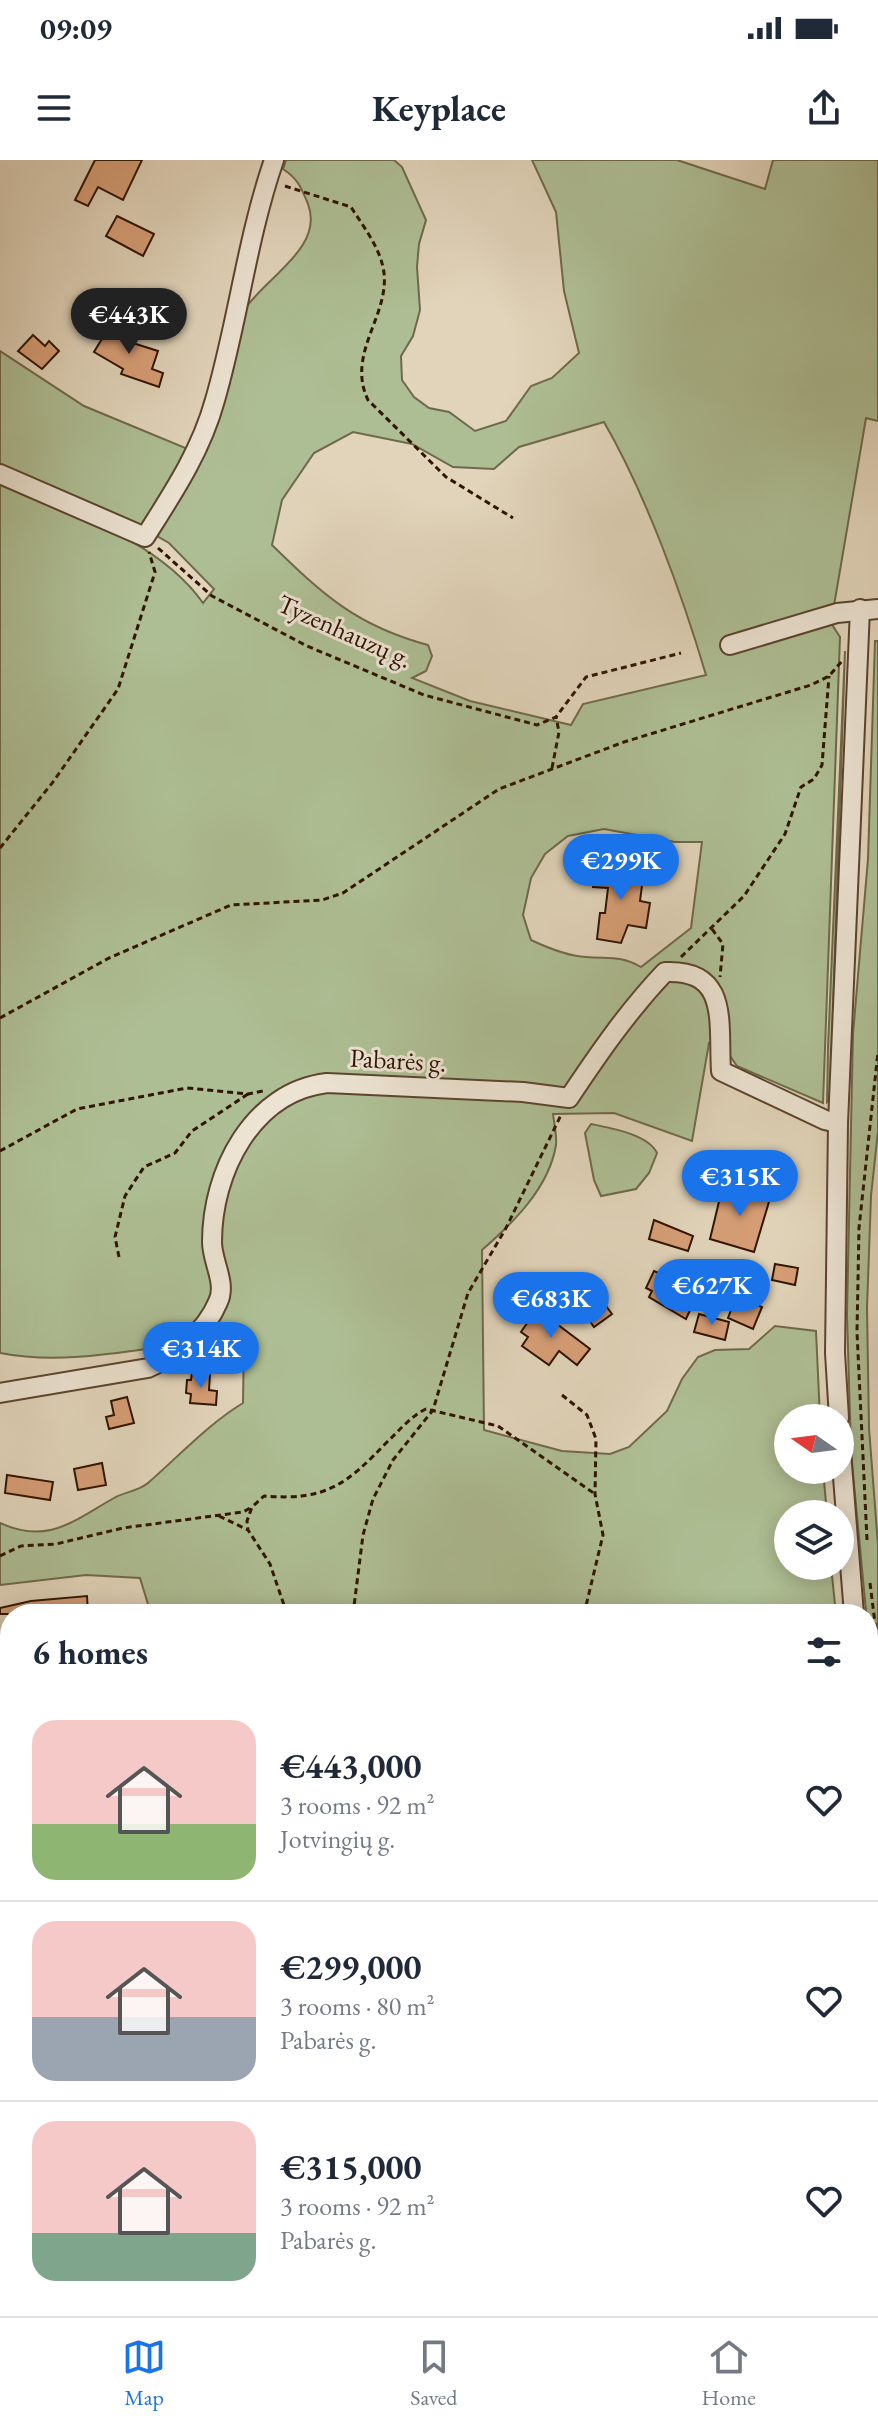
<!DOCTYPE html>
<html lang="en">
<head>
<meta charset="utf-8">
<style>
  body { margin:0; font-family:"EB Garamond",serif; background:#f2f2f3; color:#1f2937; height:100vh; display:flex; flex-direction:column; font-size:30px; white-space:nowrap }
  * { box-sizing:border-box; margin:0 }
  p { font-size:26px; color:#747a83 }
  .icon { flex:none; width:44px; height:44px; fill:none; stroke:currentColor; stroke-width:2; stroke-linecap:round; stroke-linejoin:round }
  .map { position:relative; flex:1; overflow:hidden }
  .side { position:absolute; left:0px; top:1444px; width:878px; height:712px; display:flex; flex-direction:column; background:#fff; border-radius:32px 32px 0 0; box-shadow:0 4px 20px #0003 }
  .side>* { flex:none }
  .needle { width:52px; rotate:284deg }
  .tools { position:absolute; left:774px; top:1244px; display:grid; gap:16px }
  .tools a { display:grid; place-items:center; width:80px; height:80px; border-radius:50%; background:#fff; box-shadow:0 4px 20px #0003; font-size:40px }
  .price { position:absolute; translate:-50% -68px; padding:0 18px; border-radius:28px; background:#1a73e8; color:#fff; font-size:26px; line-height:52px; filter:drop-shadow(0 2px 4px #0008) }
  .price::after { content:''; position:absolute; left:50%; top:48px; width:24px; height:18px; margin-left:-12px; background:inherit; clip-path:polygon(0 0,100% 0,50% 100%) }
  .price.active { background:#222; color:#fff }
  ul { padding:0; list-style:none }
  li { display:flex; align-items:center; gap:24px; height:200px; padding:0 32px }
  li+li { border-top:2px solid #e0e1e3 }
  li span { display:grid; place-items:center; flex:none; width:224px; height:160px; border-radius:24px; color:#555 }
  li>.icon { margin-inline-start:auto }
  span .icon { width:96px; height:96px; fill:#fffc; stroke-width:1 }
  li b { font-size:34px }
  h2 { display:flex; justify-content:space-between; align-items:center; height:96px; padding:0 32px; font-size:34px }
  .status { display:flex; justify-content:space-between; align-items:center; height:56px; padding:0 40px; background:#fff; direction:ltr }
  .status svg { height:22px; fill:currentColor }
  header { display:flex; justify-content:space-between; align-items:center; height:104px; padding:0 32px; background:#fff; font-size:36px; font-weight:700 }
  .tabs { display:flex; justify-content:space-around; align-items:center; height:112px; border-top:2px solid #e0e1e3; background:#fff; font-size:22px; color:#747a83 }
  .tabs a { display:grid; justify-items:center; gap:4px }
  .tabs .active { color:#1a73e8 }
  .map>svg:first-child { display:block }
</style>
</head>
<body>
<div class="status"><b>09:09</b><svg viewBox="0 0 49 12"><path d="M0 12V9h3v3zM5 12V6h3v6zM10 12V3h3v9zM15 12V0h3v12zM26 1h20v11H26zM47 4h2v5h-2z"/></svg></div>
<header><svg class="icon" aria-label="menu" viewBox="0 0 24 24"><path d="M4 6h16M4 12h16M4 18h16"/></svg>Keyplace<svg class="icon" aria-label="share" viewBox="0 0 24 24"><path d="M12 15V3M7 8l5-5 5 5M5 13v7h14v-7"/></svg></header>
<div class="map">
<svg width="878" height="2156" viewBox="0 0 878 2156">
  <rect width="100%" height="100%" fill="#e1d4ba"/>
  <filter id="stains"><feTurbulence type="fractalNoise" baseFrequency=".0025" numOctaves="4"/><feColorMatrix values="0 0 0 0 .2 0 0 0 0 .09 0 0 0 0 .02 0 0 0 .5 -.17"/></filter>
  <radialGradient id="worn" r=".72"><stop offset=".6" stop-color="#630" stop-opacity="0"/><stop offset="1" stop-color="#630" stop-opacity=".3"/></radialGradient>
  <g fill="#aebe94" stroke="#6f694a" stroke-width="2" fill-rule="evenodd">
    <path d="M286 0H394L402 7 426 60 419 84 417 107 420 150 413 176 401 196 402 220 414 237 429 248 449 252 475 271 506 261 531 226 552 218 579 193 564 131 556 52 532 0H677L765 29 773 0H878V261L866 258 831 463 840 477 823 943 737 906 723 886 709 883 692 981 614 953 553 954C554 963 557 975 556 985 549 1028 513 1063 482 1090L484 1270 562 1291 610 1294 629 1287 667 1251 682 1219 698 1197 715 1190 749 1189 775 1166 816 1171 820 1258H788V1310H823L827 1354H788V1406H831L836 1454H151L140 1418 86 1415 0 1425V1363C48 1385 73 1361 114 1338 124 1332 139 1331 148 1323 179 1296 207 1265 243 1243L244 1179C164 1180 81 1209 0 1193V322C69 353 158 379 203 443L214 429 169 383 139 366 0 308V191L84 246 202 295 243 152C262 119 325 89 308 44 301 27 298 19 283 9ZM604 262C646 335 682 434 706 515L583 544 571 565 470 541 412 518 426 511 432 496 428 485C357 466 323 435 272 385L282 340 314 293 353 272 412 284 453 307 494 309 519 287ZM604 669 675 682H702L691 768 641 807C621 795 608 799 586 797 567 796 548 788 531 780L523 755 531 718 545 694 568 676Z"/>
    <path d="M875 481H878V971L871 1036 867 1148 869 1268 878 1385V1579L851 1292 847 1154 853 874 868 699Z"/>
    <path d="M845 491 830 939 827 942 828 887Z"/>
    <path d="M591 964C610 968 648 974 657 993L649 1013 636 1029 601 1036 594 1020 585 973Z"/>
    <path d="M878 1725V1860H868V1746Z"/>
    <path d="M878 1908V2122L868 2128V1909Z"/>
    <path d="M0 1994 10 1995V2146H721L735 2156H0Z"/>
  </g>
  <g fill="#d79e76" stroke="#301400" stroke-width="2">
    <path d="M95 0H142L123 40 98 27 88 46 75 40Z"/>
    <path d="M117 56 154 74 143 96 106 76Z"/>
    <path d="M114 159 127 166 120 179 158 191 152 209 163 213 159 227 121 214 123 209 94 192Z"/>
    <path d="M33 175 45 186 49 181 59 191 42 209 18 191Z"/>
    <path d="M596 706 644 710 640 741 650 743 646 768 628 765 621 783 597 779 600 753H605L608 728 593 727Z"/>
    <path d="M723 1025 771 1035 754 1092 710 1079Z"/>
    <path d="M654 1060 693 1076 688 1091 649 1079Z"/>
    <path d="M775 1104 798 1108 795 1125 772 1120Z"/>
    <path d="M654 1111 672 1119 674 1114 701 1126 686 1159 649 1137 652 1131 646 1128Z"/>
    <path d="M592 1127 612 1154 594 1167 575 1140Z"/>
    <path d="M736 1137 762 1147 753 1169 728 1158Z"/>
    <path d="M537 1149 590 1189 577 1205 559 1191 549 1205 522 1186 528 1177 521 1172Z"/>
    <path d="M699 1154 729 1162 725 1180 694 1172Z"/>
    <path d="M192 1213 210 1214 209 1230 217 1231 216 1245 190 1243 191 1234 186 1233 187 1220H191Z"/>
    <path d="M127 1237 134 1263 109 1269 106 1257 114 1255 111 1241Z"/>
    <path d="M102 1303 106 1325 78 1330 74 1309Z"/>
    <path d="M7 1315 53 1322 50 1340 5 1333Z"/>
    <path d="M87 1436 88 1454H0V1448L31 1441Z"/>
  </g>
  <g fill="none" stroke-linecap="round" stroke-linejoin="round">
    <defs>
      <g id="minor">
        <path d="M0 314 145 377C173 333 201 291 215 240 238 161 247 78 274 0"/>
        <path d="M730 485 837 453 878 449"/>
        <path d="M0 1233 148 1208C176 1196 206 1171 218 1142 227 1123 212 1102 212 1082 212 1012 252 932 327 923L523 932 569 938C599 893 628 851 665 812 730 809 718 863 721 911L825 960 838 963"/>
        <path d="M839 1258 835 1193 838 963 860 449"/>
        <path d="M840 1280 854 1454"/>
        <path d="M868 1586 877 1676 868 1725"/>
        <path d="M0 1696 10 1682"/>
      </g>
      <path id="major" d="M868 1888H878"/>
      <g id="highway">
        <path d="M868 2138 878 2133"/>
        <path d="M746 2146 759 2156"/>
        <path d="M779 2146 815 2151 850 2146"/>
      </g>
    </defs>
    <use href="#minor" stroke="#5c442e" stroke-width="22"/>
    <use href="#major" stroke="#301400" stroke-width="26"/>
    <use href="#highway" stroke="#301400" stroke-width="30"/>
    <g stroke="#301400" stroke-width="3" stroke-dasharray="6 4" stroke-linecap="butt">
      <path d="M285 26 351 47C363 66 378 85 383 107 393 153 345 192 368 240L446 317 513 358"/>
      <path d="M158 388 212 436 307 486 424 535 537 565 556 557 586 517 681 493"/>
      <path d="M552 608 559 572 556 557"/>
      <path d="M0 688 53 622 118 529 155 412 149 392"/>
      <path d="M712 769 723 784 720 817"/>
      <path d="M681 797 744 736 785 674 801 627 814 619 822 605 829 516"/>
      <path d="M0 858 109 798 231 745 322 740 343 733 499 629 624 582 811 525 829 516 842 501"/>
      <path d="M0 991 77 949 187 928 248 934 263 931"/>
      <path d="M119 1097 115 1077 125 1036 144 1007 175 993 192 971 248 934"/>
      <path d="M562 1235 587 1255 596 1279 595 1334 603 1375 584 1454"/>
      <path d="M219 1356 248 1370"/>
      <path d="M867 1380 857 1172 859 1068 878 892"/>
      <path d="M0 1396 21 1386 56 1384 123 1368 243 1352 252 1347"/>
      <path d="M870 1423 878 1487"/>
      <path d="M287 1454 270 1404 248 1370 247 1361 252 1347 264 1336C326 1341 346 1325 388 1281 400 1270 411 1256 426 1249L498 1266 595 1334"/>
      <path d="M353 1454 363 1375 373 1339 393 1300 433 1250 468 1133 506 1068 561 955"/>
      <path d="M868 1771 878 1759"/>
      <path d="M868 1866 878 1865"/>
      <path d="M0 2072 10 2068"/>
      <path d="M473 2146 474 2156"/>
      <path d="M687 2146 699 2156"/>
      <path d="M79 2156 97 2146"/>
      <path d="M584 2156 585 2146"/>
    </g>
    <use href="#minor" stroke="#ece3d2" stroke-width="18"/>
    <use href="#major" stroke="#e0ba7d" stroke-width="22"/>
    <use href="#highway" stroke="#e0ba7d" stroke-width="26"/>
  </g>
  <g text-anchor="middle" dominant-baseline="central" stroke-width="6" stroke-linejoin="round" paint-order="stroke">
    <g font-size="26" fill="#301400" stroke="#ece3d2">
      <text transform="translate(345 471) rotate(24)">Tyzenhauzų g.</text>
      <text transform="translate(398 900) rotate(3)">Pabarės g.</text>
    </g>
  </g>
  <rect width="100%" height="100%" filter="url(#stains)"/>
  <rect width="100%" height="100%" fill="url(#worn)"/>
</svg>
<div class="tools">
<a><svg class="needle" viewBox="-14 -14 28 28"><path d="M0-13l5 13h-10z" fill="#e53935"/><path d="M0 13l5-13h-10z" fill="#747a83"/></svg></a>
<a><svg class="icon" aria-label="layers" viewBox="0 0 24 24"><path d="M12 4l9 5-9 5-9-5zM3 14l9 5 9-5"/></svg></a>
</div>
<b class="price active" style="left:129px;top:196px">€443K</b>
<b class="price" style="left:621px;top:742px">€299K</b>
<b class="price" style="left:740px;top:1058px">€315K</b>
<b class="price" style="left:712px;top:1167px">€627K</b>
<b class="price" style="left:551px;top:1180px">€683K</b>
<b class="price" style="left:201px;top:1230px">€314K</b>
<section class="side">
<h2>6 homes<svg class="icon" aria-label="filters" viewBox="0 0 24 24"><path d="M4 7h16M4 17h16"/><circle cx="9" cy="7" r="2"/><circle cx="15" cy="17" r="2"/></svg></h2>
<ul>
<li><span style="background:linear-gradient(#f6c9c9 65%,#8fb573 0)"><svg class="icon" aria-label="home" viewBox="0 0 24 24"><path d="M3 11l9-7 9 7M6 9v11h12V9"/></svg></span><div><b>€443,000</b><p>3 rooms · 92 m²</p><p>Jotvingių g.</p></div><svg class="icon" aria-label="heart" viewBox="0 0 24 24"><path d="M12 20l-8-8c-3-5 5-10 8-4 3-6 11-1 8 4z"/></svg></li>
<li><span style="background:linear-gradient(#f6c9c9 60%,#9aa5b1 0)"><svg class="icon" aria-label="home" viewBox="0 0 24 24"><path d="M3 11l9-7 9 7M6 9v11h12V9"/></svg></span><div><b>€299,000</b><p>3 rooms · 80 m²</p><p>Pabarės g.</p></div><svg class="icon" aria-label="heart" viewBox="0 0 24 24"><path d="M12 20l-8-8c-3-5 5-10 8-4 3-6 11-1 8 4z"/></svg></li>
<li><span style="background:linear-gradient(#f6c9c9 70%,#7fa58c 0)"><svg class="icon" aria-label="home" viewBox="0 0 24 24"><path d="M3 11l9-7 9 7M6 9v11h12V9"/></svg></span><div><b>€315,000</b><p>3 rooms · 92 m²</p><p>Pabarės g.</p></div><svg class="icon" aria-label="heart" viewBox="0 0 24 24"><path d="M12 20l-8-8c-3-5 5-10 8-4 3-6 11-1 8 4z"/></svg></li>
</ul>
</section>
</div>
<nav class="tabs">
<a class="active"><svg class="icon" aria-label="map" viewBox="0 0 24 24"><path d="M3 6l6-2 6 2 6-2v14l-6 2-6-2-6 2zM9 4v14M15 6v14"/></svg>Map</a>
<a><svg class="icon" aria-label="saved" viewBox="0 0 24 24"><path d="M7 4h10v16l-5-4-5 4z"/></svg>Saved</a>
<a><svg class="icon" aria-label="home" viewBox="0 0 24 24"><path d="M3 11l9-7 9 7M6 9v11h12V9"/></svg>Home</a>
</nav>
</body>
</html>
